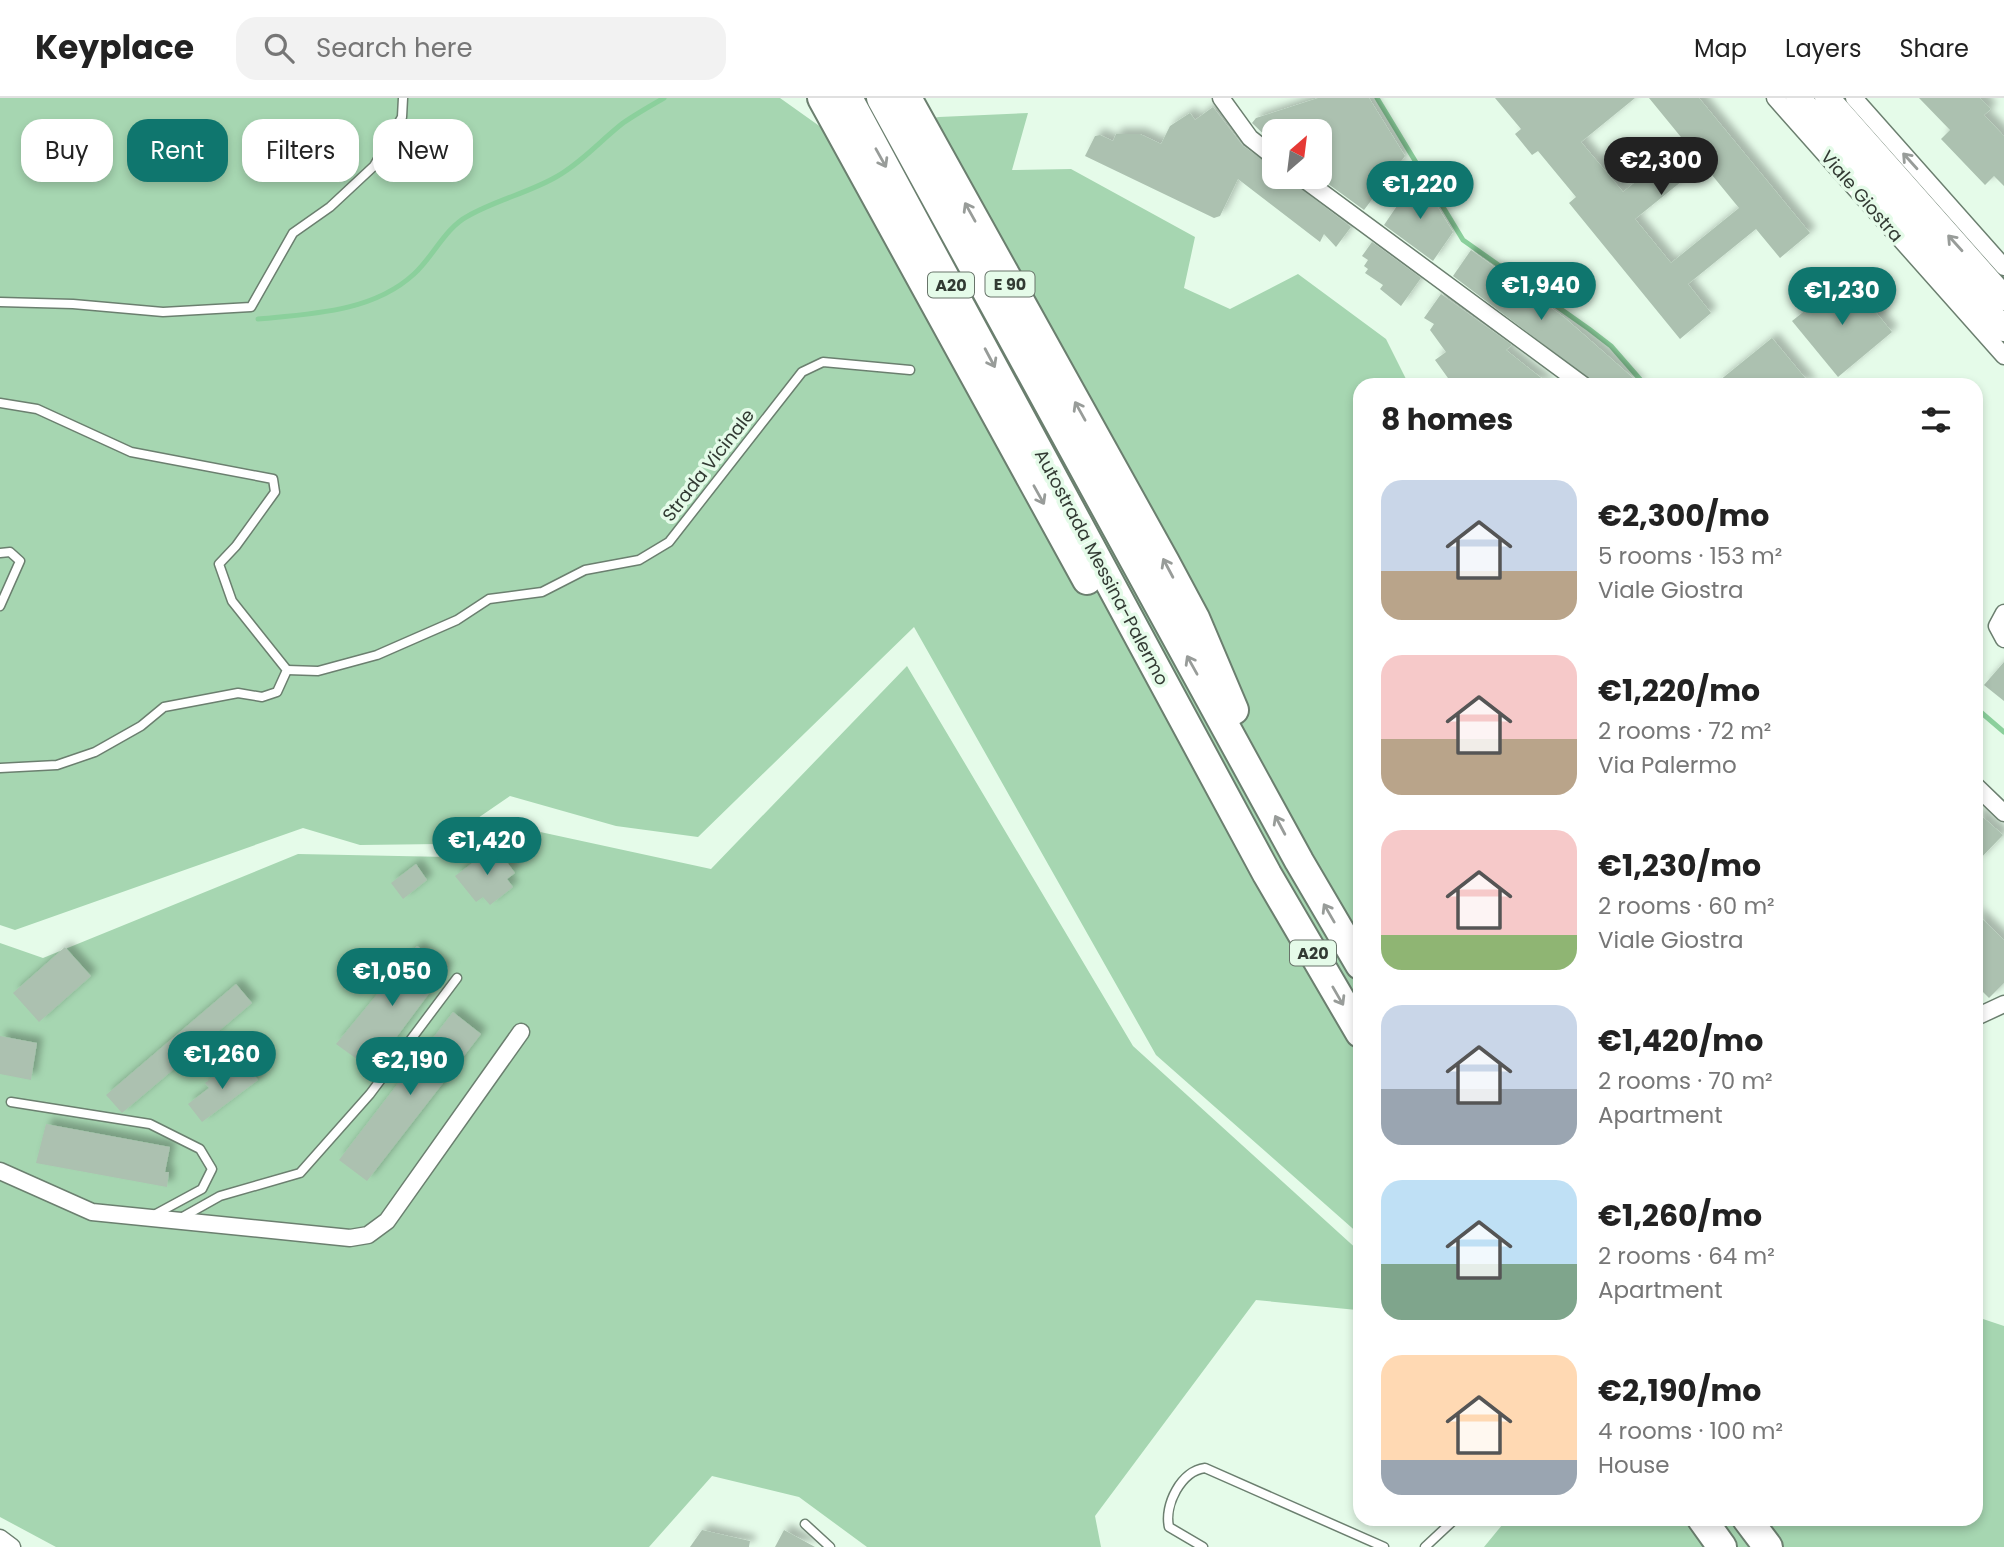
<!DOCTYPE html>
<html lang="en">
<head>
<meta charset="utf-8">
<style>
  body { margin:0; font-family:Poppins,sans-serif; background:#f2f2f2; color:#222; height:100vh; display:flex; flex-direction:column; font-size:26px; white-space:nowrap }
  * { box-sizing:border-box; margin:0 }
  p { font-size:23px; color:#767676 }
  .icon { flex:none; width:38px; height:38px; fill:none; stroke:currentColor; stroke-width:2; stroke-linecap:round; stroke-linejoin:round }
  .map { position:relative; flex:1; overflow:hidden }
  .details { position:absolute; left:1353px; top:280px; width:630px; height:1148px; display:flex; flex-direction:column; background:#fff; border-radius:21px; box-shadow:0 4px 10px #0003 }
  .details>* { flex:none }
  .top-card { position:absolute; left:21px; top:21px; width:665px; height:63px; display:flex; gap:14px }
  .needle { width:46px; rotate:28deg }
  .tools { position:absolute; left:1262px; top:21px; display:grid; gap:14px }
  .tools a { display:grid; place-items:center; width:70px; height:70px; border-radius:14px; background:#fff; box-shadow:0 4px 10px #0003; font-size:35px }
  .price { position:absolute; translate:-50% -60px; padding:0 16px; border-radius:24px; background:#0f766e; color:#fff; font-size:23px; line-height:46px; filter:drop-shadow(0 2px 4px #0008) }
  .price::after { content:''; position:absolute; left:50%; top:42px; width:21px; height:16px; margin-left:-10px; background:inherit; clip-path:polygon(0 0,100% 0,50% 100%) }
  .price.active { background:#222; color:#fff }
  ul { padding:0; list-style:none }
  li { display:flex; align-items:center; gap:21px; height:175px; padding:0 28px }
  li span { display:grid; place-items:center; flex:none; width:196px; height:140px; border-radius:21px; color:#555 }
  li>.icon { margin-inline-start:auto }
  span .icon { width:84px; height:84px; fill:#fffc; stroke-width:1 }
  li b { font-size:30px }
  h2 { display:flex; justify-content:space-between; align-items:center; height:84px; padding:0 28px; font-size:30px }
  .chip { padding:0 24px; border-radius:21px; background:#fff; box-shadow:0 4px 10px #0003; font-size:24px; line-height:63px }
  .chip.active { background:#0f766e; color:#fff }
  header { display:flex; align-items:center; gap:42px; box-sizing:border-box; height:98px; padding:0 35px; background:#fff; border-bottom:2px solid #e0e0e0 }
  header strong { font-size:33px }
  nav { display:flex; gap:38px; margin-inline-start:auto; font-size:24px }
  .search { width:490px; height:63px; background:#f2f2f2; display:flex; align-items:center; gap:18px; box-sizing:border-box; padding:0 24px; border-radius:21px; color:#767676; font-size:26px }
  .map>svg:first-child { display:block }
</style>
</head>
<body>
<header>
<strong>Keyplace</strong>
<div class="search"><svg class="icon" aria-label="search" viewBox="0 0 24 24"><circle cx="10" cy="10" r="6"/><path d="M15 15l6 6"/></svg>Search here</div>
<nav><a>Map</a><a>Layers</a><a>Share</a></nav>
</header>
<div class="map">
<svg width="2004" height="1449" viewBox="0 0 2004 1449">
  <defs>
    <filter id="shadow"><feDropShadow dx="6" dy="-6" stdDeviation="3.5" flood-color="#0004"/></filter>
  </defs>
  <rect width="100%" height="100%" fill="#e5fbe9"/>
  <g fill="#a6d6b1">
    <path d="M0 0H780L832 37 939 19 1028 15 1012 72 1071 71 1195 139 1184 190 1230 211 1298 176 1386 241 1409 287H1360V1137L1156 957 914 529 698 739 616 728 510 698 440 746 360 747 303 730 15 832 0 827Z"/>
    <path d="M907 568 1133 948 1360 1154 1357 1212 1256 1202 1095 1418 1101 1449H867L799 1399 712 1378 649 1449H56L0 1419V845L43 860 298 756 448 759 508 727 711 771Z"/>
    <path d="M1983 1221 2004 1228V1449H1484L1507 1421H1976V1224Z"/>
  </g>
  <g fill="none" stroke-linecap="round" stroke-linejoin="round">
    <g stroke="#8bd09c" stroke-width="5">
      <path d="M1377 0 1463 142 1589 231 1611 248 1645 287"/>
      <path d="M258 221C311 216 373 214 414 176 433 159 445 130 468 118 496 102 528 95 556 79 581 65 600 43 623 25 636 16 650 8 664 0"/>
      <path d="M1976 610 2004 634"/>
    </g>
  </g>
  <g fill="#acc1b0" fill-rule="evenodd" filter="url(#shadow)">
    <path d="M1318 0H1369L1405 58 1364 112 1320 80V33H1274V46L1252 25 1256 20Z"/>
    <path d="M1495 0H1635L1581 44 1623 94 1685 44 1649 0H1699L1810 135 1780 160 1756 131 1688 186 1711 215 1680 241 1569 105 1576 99 1538 53 1532 57 1515 36 1521 31ZM1703 66 1739 110 1671 165 1635 121Z"/>
    <path d="M1919 0H1980L1991 11 1984 17 2004 38V88L1994 78 1985 87 1941 41 1950 32Z"/>
    <path d="M1213 9 1243 48 1274 69V79H1286L1351 129 1336 149 1324 136 1320 144 1238 81 1220 118 1214 120 1085 58 1095 38 1100 37 1113 43 1116 36H1140L1161 46 1170 28 1190 15 1195 22Z"/>
    <path d="M1418 77 1453 134 1433 163 1384 127Z"/>
    <path d="M1372 144 1421 180 1401 208 1380 191 1383 187 1365 175 1368 171 1364 168 1368 162 1362 158Z"/>
    <path d="M1471 152 1565 220 1641 287H1597L1453 178Z"/>
    <path d="M1847 179 1892 234 1838 279 1792 223Z"/>
    <path d="M1441 196 1512 247 1506 252 1550 287H1453L1435 262 1446 254 1430 232 1434 226 1424 220Z"/>
    <path d="M1772 240 1811 287H1714Z"/>
    <path d="M2004 564V603L1984 587Z"/>
    <path d="M1976 713 2003 737 1976 765Z"/>
    <path d="M495 748 515 775 507 781 513 789 490 807 483 799 476 804 455 778Z"/>
    <path d="M416 766 427 782 403 801 391 785Z"/>
    <path d="M1976 815 2004 842V885L1989 900 1976 887Z"/>
    <path d="M417 848 448 870 372 972 336 946Z"/>
    <path d="M65 849 91 878 39 924 13 895Z"/>
    <path d="M236 886 252 905 122 1015 106 997Z"/>
    <path d="M453 914 481 936 367 1083 339 1062Z"/>
    <path d="M0 938 37 945 31 982 0 976Z"/>
    <path d="M244 964 258 982 202 1024 188 1006 209 990 205 985 225 970 229 975Z"/>
    <path d="M46 1026 170 1049 165 1074H169L167 1089 36 1065Z"/>
    <path d="M702 1432 750 1443 749 1449H690Z"/>
    <path d="M784 1432 815 1449H775Z"/>
  </g>
  <g fill="none" stroke-linecap="round" stroke-linejoin="round">
    <defs>
      <g id="service">
        <path d="M0 204 73 206 163 214 251 209 293 135 330 109 374 68 402 19 403 0"/>
        <path d="M0 305 37 311 131 354 273 381 275 394 236 448 219 466 232 503 287 572 277 594 262 599 238 595 164 609 141 628 95 654 57 667 0 670"/>
        <path d="M0 455 10 454 20 463 0 508"/>
        <path d="M287 572 318 573 377 557 457 522 489 501 542 494 585 472 639 462 669 444 802 274 823 264 910 272"/>
        <path d="M11 1004 150 1026 200 1051 212 1071 202 1091 154 1117"/>
        <path d="M179 1121 220 1098 300 1075 370 996 457 880"/>
        <path d="M805 1426 830 1449"/>
        <path d="M1203 1449 1169 1429C1164 1407 1181 1373 1205 1370L1384 1449"/>
        <path d="M1425 1449 1455 1421"/>
      </g>
      <g id="minor">
        <path d="M1221 0 1250 40 1274 59"/>
        <path d="M1775 0 2004 258"/>
        <path d="M1854 0 2004 169"/>
        <path d="M1301 79 1583 287"/>
        <path d="M2004 515 1997 528 2004 541"/>
        <path d="M1976 688 2004 715"/>
        <path d="M1976 919 2004 906"/>
        <path d="M0 1073 92 1114 350 1140 368 1137 387 1123 521 934"/>
        <path d="M0 1440 12 1449"/>
      </g>
      <g id="primary">
        <path d="M1798 0 2004 231"/>
        <path d="M1827 0 2004 200"/>
      </g>
      <g id="motorway">
        <path d="M822 0 1087 482"/>
        <path d="M848 0 1267 776 1360 935"/>
        <path d="M881 0 1299 763 1360 867"/>
        <path d="M907 0 1165 464 1195 520 1234 612"/>
        <path d="M1702 1421 1722 1449"/>
        <path d="M1747 1421 1768 1449"/>
      </g>
    </defs>
    <use href="#service" stroke="#6b7f6f" stroke-width="11"/>
    <use href="#minor" stroke="#6b7f6f" stroke-width="19"/>
    <use href="#primary" stroke="#6b7f6f" stroke-width="28"/>
    <use href="#motorway" stroke="#6b7f6f" stroke-width="32"/>
    <use href="#service" stroke="#fff" stroke-width="8"/>
    <use href="#minor" stroke="#fff" stroke-width="16"/>
    <use href="#primary" stroke="#fff" stroke-width="24"/>
    <use href="#motorway" stroke="#fff" stroke-width="28"/>
  </g>
  <defs><path id="oneway-shaft" d="M-6 0H5M1.5-3L5.5 0L1.5 3" fill="none" stroke-width="1.6" stroke-linecap="round" stroke-linejoin="round" transform="scale(1.75)"/></defs>
  <g stroke="#989c99">
    <use href="#oneway-shaft" transform="translate(881 60) rotate(61)"/>
    <use href="#oneway-shaft" transform="translate(1910 63) rotate(-132)"/>
    <use href="#oneway-shaft" transform="translate(970 114) rotate(-119)"/>
    <use href="#oneway-shaft" transform="translate(1955 145) rotate(-132)"/>
    <use href="#oneway-shaft" transform="translate(990 260) rotate(62)"/>
    <use href="#oneway-shaft" transform="translate(1080 313) rotate(-119)"/>
    <use href="#oneway-shaft" transform="translate(1039 397) rotate(61)"/>
    <use href="#oneway-shaft" transform="translate(1168 470) rotate(-118)"/>
    <use href="#oneway-shaft" transform="translate(1192 567) rotate(-119)"/>
    <use href="#oneway-shaft" transform="translate(1280 727) rotate(-118)"/>
    <use href="#oneway-shaft" transform="translate(1329 815) rotate(-120)"/>
    <use href="#oneway-shaft" transform="translate(1338 898) rotate(60)"/>
  </g>
  <g text-anchor="middle" dominant-baseline="central" stroke-width="7" stroke-linejoin="round" paint-order="stroke">
    <g fill="#e5fbe9" stroke="#68746a" stroke-width="2">
      <rect x="985.5" y="173.5" width="49" height="25" rx="5"/>
      <rect x="928" y="174.5" width="46" height="25" rx="5"/>
      <rect x="1290" y="842.5" width="46" height="25" rx="5"/>
    </g>
    <g font-size="16" font-weight="bold" fill="#323a33">
      <text x="1010" y="186">E 90</text>
      <text x="951" y="187">A20</text>
      <text x="1313" y="855">A20</text>
    </g>
    <g font-size="18" fill="#323a33" stroke="#e5fbe9">
      <text transform="translate(1862 98) rotate(49)">Viale Giostra</text>
      <text transform="translate(708 367) rotate(-52)">Strada Vicinale</text>
      <text transform="translate(1102 469) rotate(62)">Autostrada Messina-Palermo</text>
    </g>
  </g>
</svg>
<div class="tools">
<a><svg class="needle" viewBox="-14 -14 28 28"><path d="M0-13l5 13h-10z" fill="#e53935"/><path d="M0 13l5-13h-10z" fill="#767676"/></svg></a>
</div>
<b class="price active" style="left:1661px;top:99px">€2,300</b>
<b class="price" style="left:1420px;top:123px">€1,220</b>
<b class="price" style="left:1541px;top:224px">€1,940</b>
<b class="price" style="left:1842px;top:229px">€1,230</b>
<b class="price" style="left:487px;top:779px">€1,420</b>
<b class="price" style="left:392px;top:910px">€1,050</b>
<b class="price" style="left:222px;top:993px">€1,260</b>
<b class="price" style="left:410px;top:999px">€2,190</b>
<div class="top-card">
<a class="chip">Buy</a>
<a class="chip active">Rent</a>
<a class="chip">Filters</a>
<a class="chip">New</a>
</div>
<section class="details">
<h2>8 homes<svg class="icon" aria-label="filters" viewBox="0 0 24 24"><path d="M4 7h16M4 17h16"/><circle cx="9" cy="7" r="2"/><circle cx="15" cy="17" r="2"/></svg></h2>
<ul>
<li><span style="background:linear-gradient(#c9d6e8 65%,#b9a48a 0)"><svg class="icon" aria-label="home" viewBox="0 0 24 24"><path d="M3 11l9-7 9 7M6 9v11h12V9"/></svg></span><div><b>€2,300/mo</b><p>5 rooms · 153 m²</p><p>Viale Giostra</p></div></li>
<li><span style="background:linear-gradient(#f6c9c9 60%,#b9a48a 0)"><svg class="icon" aria-label="home" viewBox="0 0 24 24"><path d="M3 11l9-7 9 7M6 9v11h12V9"/></svg></span><div><b>€1,220/mo</b><p>2 rooms · 72 m²</p><p>Via Palermo</p></div></li>
<li><span style="background:linear-gradient(#f6c9c9 75%,#8fb573 0)"><svg class="icon" aria-label="home" viewBox="0 0 24 24"><path d="M3 11l9-7 9 7M6 9v11h12V9"/></svg></span><div><b>€1,230/mo</b><p>2 rooms · 60 m²</p><p>Viale Giostra</p></div></li>
<li><span style="background:linear-gradient(#c9d6e8 60%,#9aa5b1 0)"><svg class="icon" aria-label="home" viewBox="0 0 24 24"><path d="M3 11l9-7 9 7M6 9v11h12V9"/></svg></span><div><b>€1,420/mo</b><p>2 rooms · 70 m²</p><p>Apartment</p></div></li>
<li><span style="background:linear-gradient(#bfe0f5 60%,#7fa58c 0)"><svg class="icon" aria-label="home" viewBox="0 0 24 24"><path d="M3 11l9-7 9 7M6 9v11h12V9"/></svg></span><div><b>€1,260/mo</b><p>2 rooms · 64 m²</p><p>Apartment</p></div></li>
<li><span style="background:linear-gradient(#ffd9b3 75%,#9aa5b1 0)"><svg class="icon" aria-label="home" viewBox="0 0 24 24"><path d="M3 11l9-7 9 7M6 9v11h12V9"/></svg></span><div><b>€2,190/mo</b><p>4 rooms · 100 m²</p><p>House</p></div></li>
</ul>
</section>
</div>
</body>
</html>
